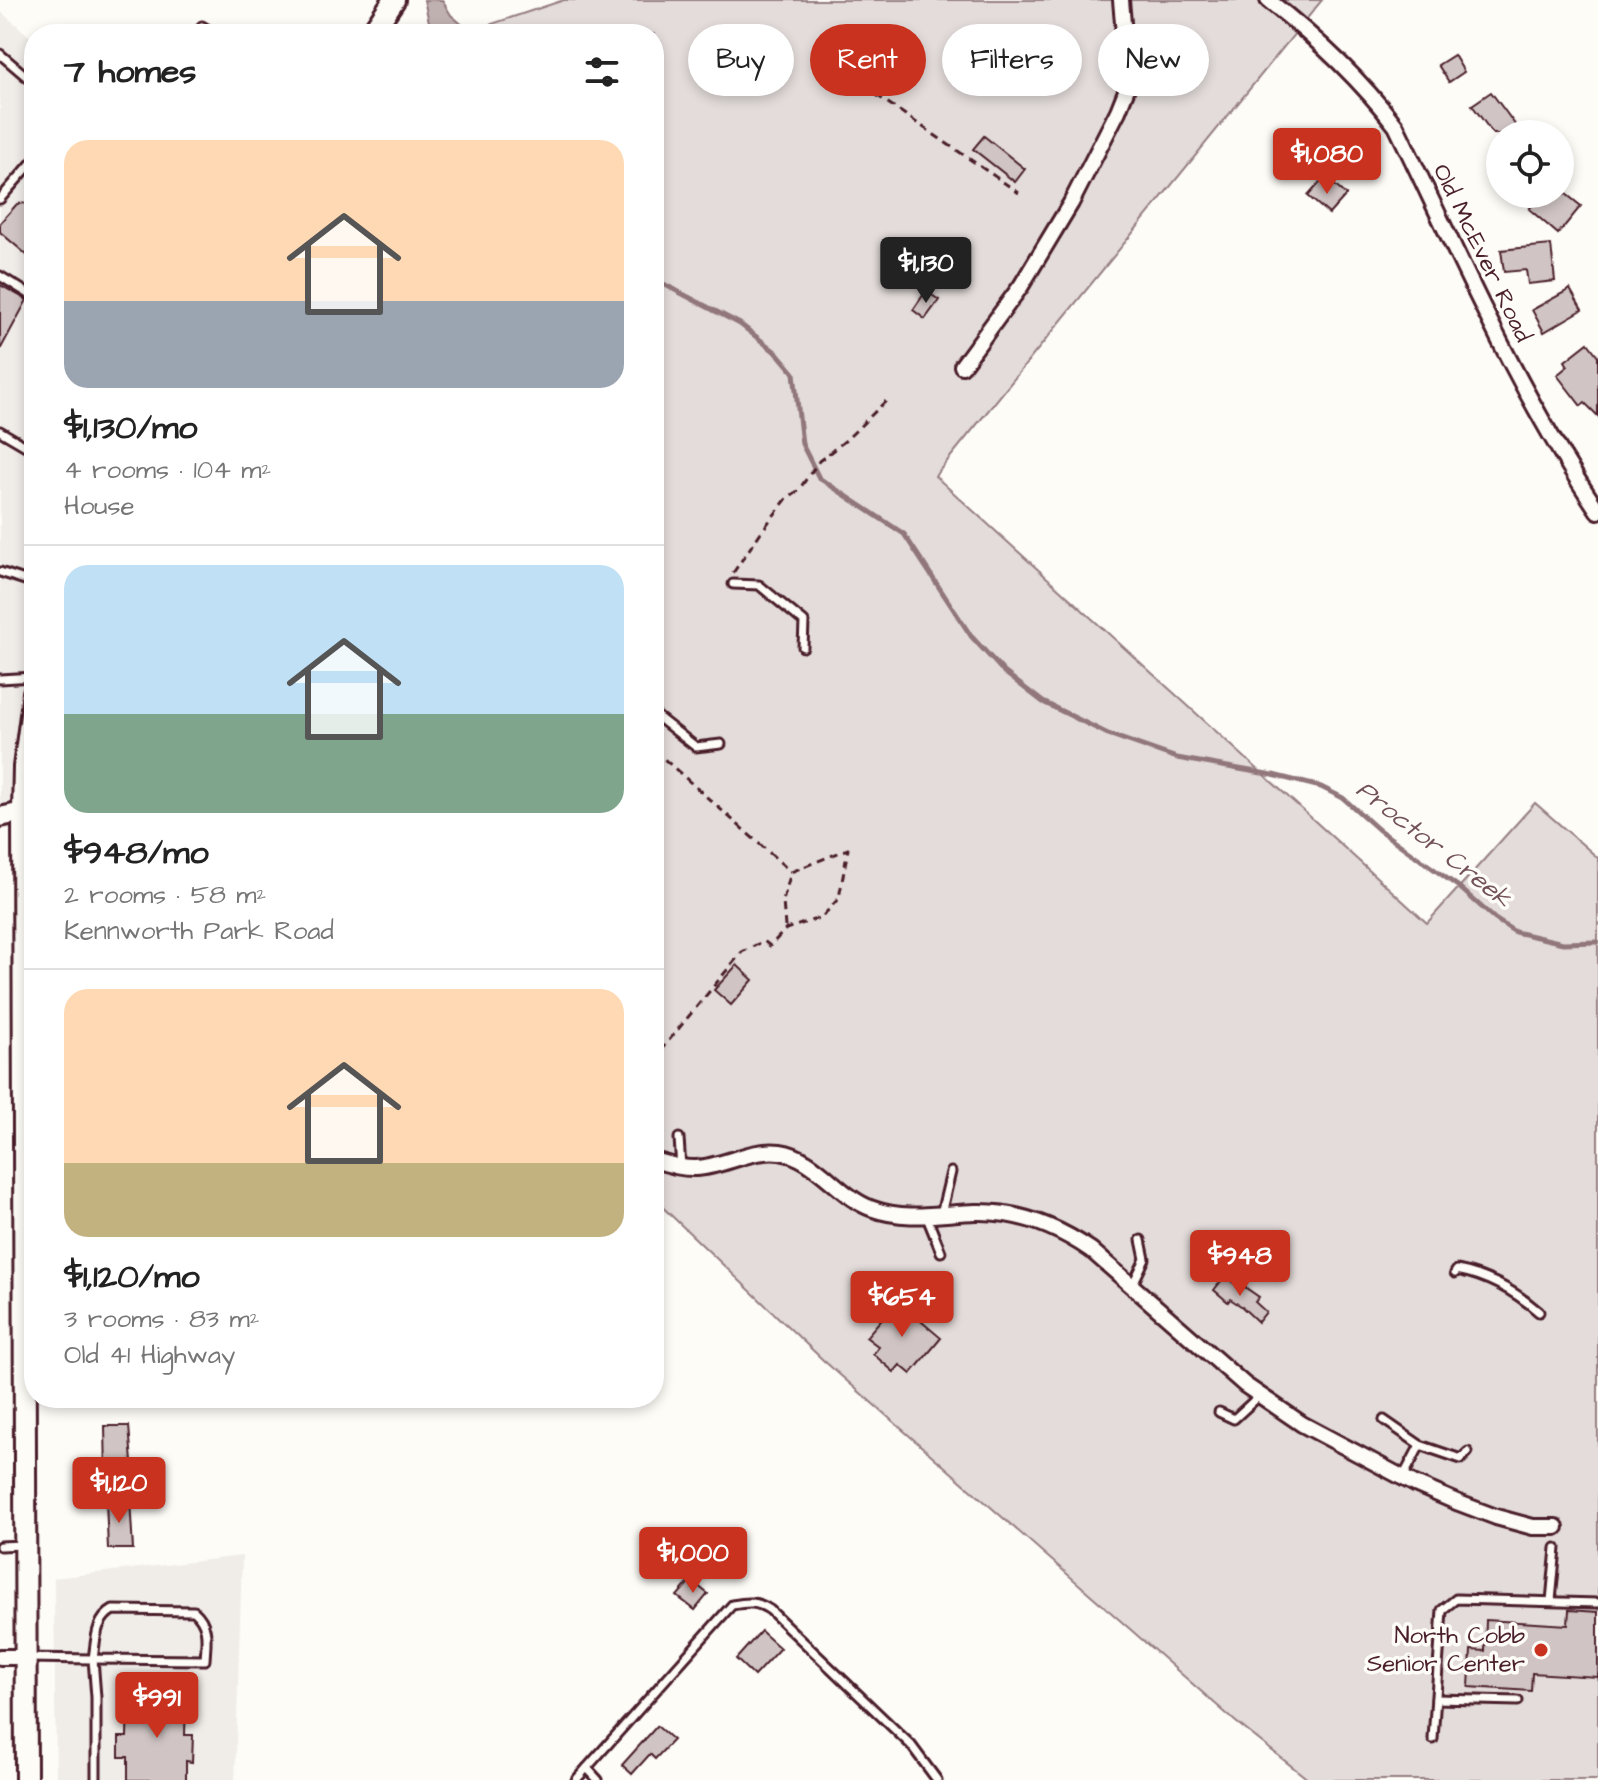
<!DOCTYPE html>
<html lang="en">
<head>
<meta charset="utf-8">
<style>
  body { margin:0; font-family:"Architects Daughter",sans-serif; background:#f6f6f6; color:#222; height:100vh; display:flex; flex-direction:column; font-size:30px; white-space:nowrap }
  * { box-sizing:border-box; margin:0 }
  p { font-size:26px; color:#767676 }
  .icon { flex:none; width:44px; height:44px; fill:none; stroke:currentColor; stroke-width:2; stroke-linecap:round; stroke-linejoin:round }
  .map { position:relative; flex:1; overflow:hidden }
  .sheet { position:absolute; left:24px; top:24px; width:640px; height:1384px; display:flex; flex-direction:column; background:#fff; border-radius:32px; box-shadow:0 4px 12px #0003 }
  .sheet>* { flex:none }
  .guide { position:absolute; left:688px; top:24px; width:760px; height:72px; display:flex; gap:16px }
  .buttons { position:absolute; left:1486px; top:120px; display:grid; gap:16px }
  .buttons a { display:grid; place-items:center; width:88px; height:88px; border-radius:50%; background:#fff; box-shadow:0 4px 12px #0003; font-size:40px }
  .price { position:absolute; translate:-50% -68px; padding:0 18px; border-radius:8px; background:#c8321e; color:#fff; font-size:26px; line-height:52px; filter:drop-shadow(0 2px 4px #0008) }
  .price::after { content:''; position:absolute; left:50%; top:48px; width:24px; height:18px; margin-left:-12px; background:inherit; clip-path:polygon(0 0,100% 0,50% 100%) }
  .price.on { background:#222; color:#fff }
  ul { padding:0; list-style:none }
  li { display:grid; align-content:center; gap:16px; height:424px; padding:0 40px }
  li+li { border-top:2px solid #e0e0e0 }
  li span { display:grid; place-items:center; height:248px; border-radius:24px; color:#555 }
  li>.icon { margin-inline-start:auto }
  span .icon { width:144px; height:144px; fill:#fffc; stroke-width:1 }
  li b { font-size:34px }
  h2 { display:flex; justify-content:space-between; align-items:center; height:96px; padding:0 40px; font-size:34px }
  .pill { padding:0 28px; border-radius:36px; background:#fff; box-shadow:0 4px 12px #0003; font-size:28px; line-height:72px }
  .pill.on { background:#c8321e; color:#fff }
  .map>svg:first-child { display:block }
</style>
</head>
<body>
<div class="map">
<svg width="1598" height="1780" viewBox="0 0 1598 1780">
  <rect width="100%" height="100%" fill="#fdfcf7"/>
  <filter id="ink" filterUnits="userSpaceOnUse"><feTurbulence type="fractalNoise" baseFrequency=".0125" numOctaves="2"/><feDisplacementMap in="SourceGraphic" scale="16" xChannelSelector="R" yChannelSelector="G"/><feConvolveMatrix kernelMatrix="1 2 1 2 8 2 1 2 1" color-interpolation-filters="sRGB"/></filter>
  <g filter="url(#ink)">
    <g fill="#f0ece8">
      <path d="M0 11 34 40V826L0 830Z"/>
      <path d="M242 1556 235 1780H56L54 1578Z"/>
    </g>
    <path fill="#e3dcda" stroke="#967e82" stroke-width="2" d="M564 0H1322L935 476 1427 923 1535 803 1598 858V1780H1309L1236 1722 823 1360 654 1199V34H462Z"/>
    <path fill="#c0b1b1" stroke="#91777b" stroke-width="2" d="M424 0H442L451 15 473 34H446L429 22Z"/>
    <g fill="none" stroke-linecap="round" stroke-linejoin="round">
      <path stroke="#91777b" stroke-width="5" d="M654 279 740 324 778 354 794 373 802 444 819 478 904 534 971 636 1004 672 1043 702 1108 734 1177 758 1273 775 1321 787 1343 798 1379 830 1459 887 1495 919 1515 932 1563 943 1598 942"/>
    </g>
    <g fill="#d0c5c4" stroke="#4a1f2b" stroke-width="2">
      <path d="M1454 55 1464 72 1449 82 1438 65Z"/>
      <path d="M1491 92 1522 134H1493L1472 105Z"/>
      <path d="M984 136 1025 169 1015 182 973 149Z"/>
      <path d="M1325 177 1346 195 1329 214 1308 196Z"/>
      <path d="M1542 194H1566L1581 206 1558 234 1529 209Z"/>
      <path d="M27 203 34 209V261L0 232V223L17 204Z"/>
      <path d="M1551 245 1555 281 1528 284 1526 270 1504 272 1501 250Z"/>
      <path d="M0 285 27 300 0 350Z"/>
      <path d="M1570 289 1582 310 1544 332 1532 310Z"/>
      <path d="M926 291 939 300 925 319 913 310Z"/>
      <path d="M1588 343 1598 356V416L1585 403 1581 406 1557 375 1568 366 1565 361Z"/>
      <path d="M737 965 753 980 731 1005 714 990Z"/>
      <path d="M1225 1276 1241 1289 1243 1286 1259 1297 1255 1302 1266 1312 1258 1322 1241 1306 1230 1299 1228 1302 1214 1290Z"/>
      <path d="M897 1301 941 1338 911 1374 900 1365 894 1372 873 1354 879 1347 866 1337Z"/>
      <path d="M105 1426H129L133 1474H106Z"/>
      <path d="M106 1500H130L133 1549H108Z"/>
      <path d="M691 1580 708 1594 695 1610 677 1596Z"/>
      <path d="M1569 1610 1598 1612V1677L1532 1673 1531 1691 1469 1687 1471 1650 1485 1651 1486 1620 1568 1625Z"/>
      <path d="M761 1631 780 1648 754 1676 736 1659Z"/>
      <path d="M128 1699 186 1700 185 1735H193L192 1762 186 1761V1780H128V1757H119V1737H127Z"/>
      <path d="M657 1726 673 1740 655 1759 650 1754 632 1774 622 1765Z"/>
    </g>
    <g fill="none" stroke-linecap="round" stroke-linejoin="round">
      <defs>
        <g id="service">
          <path d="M202 26 215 34"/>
          <path d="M0 54 34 83"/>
          <path d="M0 199 34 160"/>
          <path d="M0 276 34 297"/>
          <path d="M0 431 34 451"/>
          <path d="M0 572 34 583"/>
          <path d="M733 584 759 585 804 622 803 647"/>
          <path d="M0 679 34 677"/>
          <path d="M654 714 696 747 721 744"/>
          <path d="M679 1138 681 1168"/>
          <path d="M941 1214 951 1172"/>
          <path d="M926 1215 941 1252"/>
          <path d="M1455 1273 1457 1270C1488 1276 1515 1291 1539 1312"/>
          <path d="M1132 1286 1145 1259 1141 1240"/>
          <path d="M1219 1412 1234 1419 1259 1396"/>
          <path d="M1384 1420 1420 1445 1461 1459 1468 1452"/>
          <path d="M1403 1477 1420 1445"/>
          <path d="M0 1546 22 1545"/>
          <path d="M1551 1601 1556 1548"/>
          <path d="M113 1610 194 1611C210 1625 206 1641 205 1660L93 1659C96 1640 95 1620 113 1610Z"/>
          <path d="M27 1658 93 1659 96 1697V1780"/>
          <path d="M1436 1699 1518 1701"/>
          <path d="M1433 1739 1442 1610 1456 1599 1598 1603"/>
          <path d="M587 1768 598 1780"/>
          <path d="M576 1780 732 1605C748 1602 757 1601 770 1610L911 1745 937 1780"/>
        </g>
        <g id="minor">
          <path d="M1268 0C1314 36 1360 79 1396 126 1459 256 1517 391 1598 511"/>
          <path d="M962 366 1021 286 1071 203 1118 111 1126 91V58L1121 0"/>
          <path d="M654 1160C668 1164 682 1169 696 1168 723 1167 752 1148 780 1152 817 1157 838 1197 873 1209 906 1221 942 1213 976 1212 1019 1211 1056 1226 1091 1250L1245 1385 1302 1424 1415 1484 1459 1503 1496 1517 1533 1527H1556"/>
          <path d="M0 1657H25"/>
        </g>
        <path id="tertiary" d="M0 817 23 812"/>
        <g id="secondary">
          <path d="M371 34 394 0"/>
          <path d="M26 1780 23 812 24 767 34 693"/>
        </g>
      </defs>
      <use href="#service" stroke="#4a1f2b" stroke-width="13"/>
      <use href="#minor" stroke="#4a1f2b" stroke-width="20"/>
      <use href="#tertiary" stroke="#4a1f2b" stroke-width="24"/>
      <use href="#secondary" stroke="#4a1f2b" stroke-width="26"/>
      <g stroke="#4a1f2b" stroke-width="3" stroke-dasharray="8 6" stroke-linecap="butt">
        <path d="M853 79 1019 193"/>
        <path d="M733 573 761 532 788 497 798 491 819 461 846 440 890 397"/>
        <path d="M654 750 791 872"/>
        <path d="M785 927 783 901 791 872"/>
        <path d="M660 1051 742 952 764 941 770 946 786 929 822 917 839 898 848 849 791 872"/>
      </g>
      <use href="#service" stroke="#fdfcf7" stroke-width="7"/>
      <use href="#minor" stroke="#fdfcf7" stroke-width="14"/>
      <use href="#tertiary" stroke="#fdfcf7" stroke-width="18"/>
      <use href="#secondary" stroke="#fdfcf7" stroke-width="20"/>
    </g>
  </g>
  <circle fill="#c8321e" stroke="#fdfcf7" stroke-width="3" cx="1541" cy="1650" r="8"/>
  <g text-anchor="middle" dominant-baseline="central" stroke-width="7" stroke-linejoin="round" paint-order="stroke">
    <g font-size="24" fill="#4a1f2b" stroke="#fdfcf7">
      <text transform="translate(1482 253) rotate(64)">Old McEver Road</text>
    </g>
    <g font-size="24" fill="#4a1f2b" stroke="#fdfcf7" text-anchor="end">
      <text x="1525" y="1636">North Cobb<tspan x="1525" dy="28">Senior Center</tspan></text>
    </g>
    <g font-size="26" font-style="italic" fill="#73525a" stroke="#fdfcf7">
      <text transform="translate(1434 844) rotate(38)">Proctor Creek</text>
    </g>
  </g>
</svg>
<div class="buttons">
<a><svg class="icon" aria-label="locate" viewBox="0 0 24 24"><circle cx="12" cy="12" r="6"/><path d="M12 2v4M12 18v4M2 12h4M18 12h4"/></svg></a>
</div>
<b class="price" style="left:1327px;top:196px">$1,080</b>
<b class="price on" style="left:926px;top:305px">$1,130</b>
<b class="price" style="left:1240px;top:1298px">$948</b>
<b class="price" style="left:902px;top:1339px">$654</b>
<b class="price" style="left:119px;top:1525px">$1,120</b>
<b class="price" style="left:693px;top:1595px">$1,000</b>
<b class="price" style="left:157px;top:1740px">$991</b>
<div class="guide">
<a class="pill">Buy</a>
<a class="pill on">Rent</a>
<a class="pill">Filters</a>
<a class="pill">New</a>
</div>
<section class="sheet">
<h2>7 homes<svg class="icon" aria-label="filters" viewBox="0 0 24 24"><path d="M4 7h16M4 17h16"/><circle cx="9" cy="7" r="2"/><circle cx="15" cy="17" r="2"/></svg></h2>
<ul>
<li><span style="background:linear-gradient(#ffd9b3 65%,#9aa5b1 0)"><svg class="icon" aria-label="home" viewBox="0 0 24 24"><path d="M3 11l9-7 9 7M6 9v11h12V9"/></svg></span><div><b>$1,130/mo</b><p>4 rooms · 104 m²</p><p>House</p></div></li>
<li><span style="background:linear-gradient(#bfe0f5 60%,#7fa58c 0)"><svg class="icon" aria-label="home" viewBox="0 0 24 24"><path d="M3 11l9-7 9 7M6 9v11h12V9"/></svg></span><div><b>$948/mo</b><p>2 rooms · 58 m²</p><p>Kennworth Park Road</p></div></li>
<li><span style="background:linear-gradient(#ffd9b3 70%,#c2b280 0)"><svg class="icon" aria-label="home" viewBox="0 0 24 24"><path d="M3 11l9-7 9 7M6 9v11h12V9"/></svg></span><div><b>$1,120/mo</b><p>3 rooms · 83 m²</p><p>Old 41 Highway</p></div></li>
</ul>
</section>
</div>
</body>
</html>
